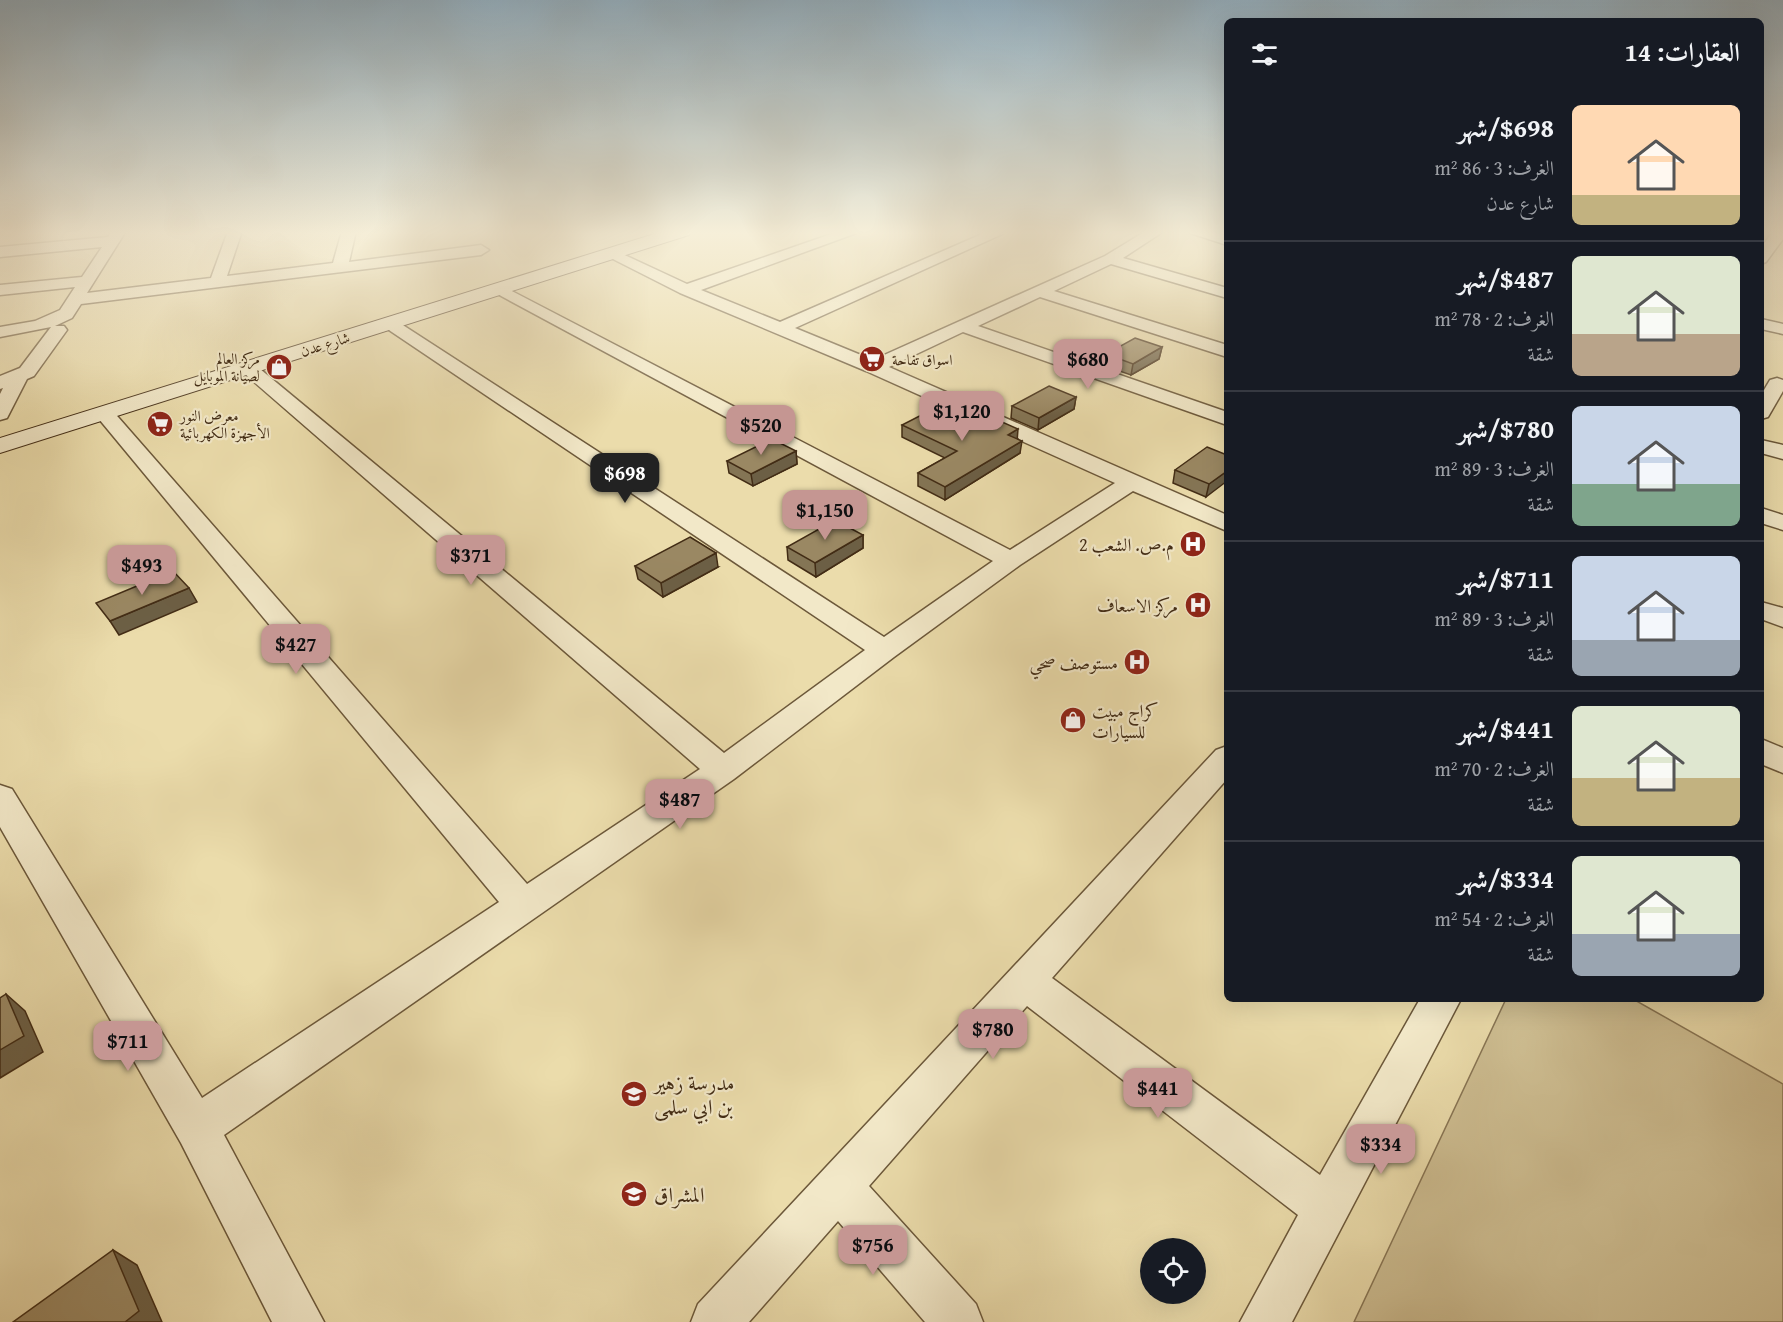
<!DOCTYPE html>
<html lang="ar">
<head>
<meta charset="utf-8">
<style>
  body { margin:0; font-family:"Gentium Book Plus",Amiri,serif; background:#20242c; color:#f1f3f6; direction:rtl; height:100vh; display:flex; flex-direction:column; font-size:22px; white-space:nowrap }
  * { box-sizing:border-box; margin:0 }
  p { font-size:20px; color:#9ea1a6 }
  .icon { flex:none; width:33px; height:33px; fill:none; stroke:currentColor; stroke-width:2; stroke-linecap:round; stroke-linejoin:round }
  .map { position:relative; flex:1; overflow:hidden; direction:ltr }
  .panel { position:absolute; left:1224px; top:18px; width:540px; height:984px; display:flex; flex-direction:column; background:#171b24; border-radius:9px; box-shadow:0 6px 24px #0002; direction:rtl }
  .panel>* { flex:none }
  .buttons { position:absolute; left:1140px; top:1238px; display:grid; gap:12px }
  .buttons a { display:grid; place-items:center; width:66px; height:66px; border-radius:50%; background:#171b24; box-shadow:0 6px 24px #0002; font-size:30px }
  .price { position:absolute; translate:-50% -51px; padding:0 14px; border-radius:12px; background:#c59692; color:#111; font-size:20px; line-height:39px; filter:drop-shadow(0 2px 3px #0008) }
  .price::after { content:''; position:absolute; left:50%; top:36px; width:18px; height:14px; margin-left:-9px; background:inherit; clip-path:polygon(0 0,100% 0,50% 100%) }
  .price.on { background:#222; color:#fff }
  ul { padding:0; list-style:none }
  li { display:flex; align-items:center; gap:18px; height:150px; padding:0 24px }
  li+li { border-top:2px solid #363941 }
  li span { display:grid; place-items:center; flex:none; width:168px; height:120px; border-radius:9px; color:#555 }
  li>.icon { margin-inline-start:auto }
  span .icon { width:72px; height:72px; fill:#fffc; stroke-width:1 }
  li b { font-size:26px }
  h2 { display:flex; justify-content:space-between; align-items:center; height:72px; padding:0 24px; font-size:26px }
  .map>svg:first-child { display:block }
</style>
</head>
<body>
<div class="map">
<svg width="1783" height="1322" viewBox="0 0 1783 1322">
  <rect width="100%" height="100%" fill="#ebdcab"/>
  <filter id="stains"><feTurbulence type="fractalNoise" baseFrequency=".00333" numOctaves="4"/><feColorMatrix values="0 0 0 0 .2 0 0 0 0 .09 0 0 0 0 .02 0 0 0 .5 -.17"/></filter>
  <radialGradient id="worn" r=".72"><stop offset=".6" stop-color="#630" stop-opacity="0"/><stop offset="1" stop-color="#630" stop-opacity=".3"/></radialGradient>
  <path fill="#cebe92" stroke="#887554" stroke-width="1.5" d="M1506 999H1633L1783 1084V1322H1354Z"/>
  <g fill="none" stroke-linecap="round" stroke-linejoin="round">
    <defs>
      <g id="street">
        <path d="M112 231H126L87 293 211 278 228 231H242L227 276 333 263 342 231H356L349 262 481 245 489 250 481 255 81 304 72 318 55 326H64L67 330 34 376 27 379 7 418 0 420V394L3 388 0 389V376L20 368 51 327 0 337V327L35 321 60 310 75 287 0 295V285L82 277 102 247 0 257V247L108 237Z"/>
        <path d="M840 231H862L701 290 780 322 989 231H1009L795 328 873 360 1105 256 1146 231H1164L1123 258 1227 288V298L1111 264 1054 291 1227 345V357L1040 297 978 326 1227 412V425L963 332 889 367 1227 515V531L1133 491 1020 565 894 657 734 779 224 1135 324 1322H272L181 1143 0 827V785L12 789 202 1098 499 902 94 413 97 409H111L527 884 700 769 238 368 240 364H254L724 753 865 650 380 324 383 320H395L884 637 993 561 490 290 492 287H504L1010 550 1115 483 866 371 680 293 603 254 606 251H616L687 284Z"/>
        <path d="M1184 231H1209L1227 236V245Z"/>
        <path d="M1773 231H1783V239L1766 262 1761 264V248Z"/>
        <path d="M1761 319 1783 324V334L1761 329Z"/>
        <path d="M1777 378 1783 380V391L1768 417 1761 419V395L1770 380Z"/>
        <path d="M1761 440 1783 445V459L1761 453Z"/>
        <path d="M1761 508 1783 515V530L1761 523Z"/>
        <path d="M1761 602 1783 608V627L1761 619Z"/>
        <path d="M1761 739 1783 748V773L1761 764Z"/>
        <path d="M1227 746V779L1052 978 1320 1175 1420 999H1461L1292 1322H1240L1298 1215 1027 1006 869 1186 976 1304 983 1322H925L838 1221 749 1322H691L698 1304 1216 750Z"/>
      </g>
      <path id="secondary" d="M664 231H691L689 235 0 453V438Z"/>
    </defs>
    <use href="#street" stroke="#6c583a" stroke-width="3"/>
    <use href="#secondary" stroke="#422c15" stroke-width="2"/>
    <use href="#street" fill="#f2e8c8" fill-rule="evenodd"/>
    <use href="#secondary" fill="#f2e8c8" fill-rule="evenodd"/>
  </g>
  <g fill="#847555" stroke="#422c15" stroke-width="1.5">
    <path d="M1162 347 1159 359 1131 375 1105 366 1106 354Z"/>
    <path d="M1076 397 1074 409 1038 430 1011 418 1012 406Z"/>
    <path d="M902 425 1018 439 1020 453 945 500 918 486V473L945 458 902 437Z"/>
    <path d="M796 451 797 464 753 486 729 473 727 461Z"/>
    <path d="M1227 455 1206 497 1173 483 1175 470Z"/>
    <path d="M863 535V548L816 577 788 560 787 547Z"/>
    <path d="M635 566 718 567 663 597 638 579Z"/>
  </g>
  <g fill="#6c5f45" stroke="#422c15" stroke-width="1.5">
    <path d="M1162 347 1159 359 1131 375 1133 364Z"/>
    <path d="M1076 397 1074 409 1038 430 1039 418Z"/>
    <path d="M1018 429 1017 442 1008 435Z"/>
    <path d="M1022 441 1020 453 945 500V487Z"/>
    <path d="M796 451 797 464 753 486 751 474Z"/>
    <path d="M1227 471V481L1206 497 1209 484Z"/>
    <path d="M863 535V548L816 577 815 563Z"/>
    <path d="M716 553 718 567 663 597 661 583Z"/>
    <path d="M189 588 197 602 119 635 110 621Z"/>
    <path d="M6 994 25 1011 43 1052 0 1078V1050Z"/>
    <path d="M113 1250 137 1265 162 1322H125Z"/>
  </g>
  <g fill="#9a8863" stroke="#422c15" stroke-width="1.5">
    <path d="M1135 338 1162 347 1133 364 1106 354Z"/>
    <path d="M1049 386 1076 397 1039 418 1012 406Z"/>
    <path d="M939 406 983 422 991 417 1018 429 1008 435 1022 441 945 487 918 473 957 451 902 425Z"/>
    <path d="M772 439 796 451 751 474 727 461Z"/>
    <path d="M1207 447 1227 455V471L1209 484 1175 470Z"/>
    <path d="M835 520 863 535 815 563 787 547Z"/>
    <path d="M690 537 716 553 661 583 635 566Z"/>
    <path d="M173 571 189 588 110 621 96 603Z"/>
    <path d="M6 994 24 1036 0 1050V998Z"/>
    <path d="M113 1250 139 1311 125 1322H13Z"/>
  </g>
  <linearGradient id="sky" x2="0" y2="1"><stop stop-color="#92acbb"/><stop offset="0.56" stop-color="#f6efd9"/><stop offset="1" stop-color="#f6efd9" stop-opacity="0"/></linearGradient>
  <rect width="1783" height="416" fill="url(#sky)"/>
  <defs>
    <symbol id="supermarket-disc" viewBox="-11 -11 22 22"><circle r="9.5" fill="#8f2418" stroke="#f2e8c8"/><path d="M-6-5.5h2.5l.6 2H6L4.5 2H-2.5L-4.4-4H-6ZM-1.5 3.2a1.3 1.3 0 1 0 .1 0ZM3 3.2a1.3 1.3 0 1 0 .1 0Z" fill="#fff"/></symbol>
    <symbol id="shop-disc" viewBox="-11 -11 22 22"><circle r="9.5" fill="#8f2418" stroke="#f2e8c8"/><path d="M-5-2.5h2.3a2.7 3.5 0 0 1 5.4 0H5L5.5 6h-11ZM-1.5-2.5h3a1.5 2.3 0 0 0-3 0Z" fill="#fff"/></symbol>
    <symbol id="hospital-disc" viewBox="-11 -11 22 22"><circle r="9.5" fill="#8f2418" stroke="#f2e8c8"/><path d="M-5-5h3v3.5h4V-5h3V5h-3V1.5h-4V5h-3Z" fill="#fff"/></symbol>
    <symbol id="school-disc" viewBox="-11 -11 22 22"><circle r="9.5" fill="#8f2418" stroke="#f2e8c8"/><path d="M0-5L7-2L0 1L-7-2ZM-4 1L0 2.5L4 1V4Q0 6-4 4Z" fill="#fff"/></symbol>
  </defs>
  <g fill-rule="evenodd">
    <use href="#supermarket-disc" x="857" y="344" width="30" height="30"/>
    <use href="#shop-disc" x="264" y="352" width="30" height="30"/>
    <use href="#supermarket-disc" x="145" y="409" width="30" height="30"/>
    <use href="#hospital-disc" x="1178" y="529" width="30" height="30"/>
    <use href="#hospital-disc" x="1183" y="590" width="30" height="30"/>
    <use href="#hospital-disc" x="1122" y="647" width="30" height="30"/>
    <use href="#shop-disc" x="1058" y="705" width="30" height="30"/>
    <use href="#school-disc" x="619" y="1079" width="30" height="30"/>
    <use href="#school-disc" x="619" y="1179" width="30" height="30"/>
  </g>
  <g text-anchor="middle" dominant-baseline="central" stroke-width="4.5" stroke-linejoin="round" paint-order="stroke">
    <g font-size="15" fill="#422c15" stroke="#f2e8c8">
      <text transform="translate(325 344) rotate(-17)">شارع عدن</text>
    </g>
    <g font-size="15" fill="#422c15" stroke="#f2e8c8" text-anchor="start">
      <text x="260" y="358" text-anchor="end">مركز العالم<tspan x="260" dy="17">لصيانة الموبايل</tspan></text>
      <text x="892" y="359">اسواق تفاحة</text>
      <text x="180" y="415">معرض النور<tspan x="180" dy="17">الأجهزة الكهربائية</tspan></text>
    </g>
    <g font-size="18" fill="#422c15" stroke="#f2e8c8" text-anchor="end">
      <text x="1174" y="544">م.ص. الشعب 2</text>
      <text x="1178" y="605">مركز الاسعاف</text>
      <text x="1118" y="662">مستوصف صحي</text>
      <text x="1092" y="710" text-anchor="start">كراج مبيت<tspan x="1092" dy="21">للسيارات</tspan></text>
    </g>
    <g font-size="21" fill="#422c15" stroke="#f2e8c8" text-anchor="start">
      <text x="654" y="1082">مدرسة زهير<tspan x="654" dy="24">بن ابي سلمى</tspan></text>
      <text x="654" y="1194">المشراق</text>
    </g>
  </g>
  <rect width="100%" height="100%" filter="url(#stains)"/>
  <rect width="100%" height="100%" fill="url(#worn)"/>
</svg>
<div class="buttons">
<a><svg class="icon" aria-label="locate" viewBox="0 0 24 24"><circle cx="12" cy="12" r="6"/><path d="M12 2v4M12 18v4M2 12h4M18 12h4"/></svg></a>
</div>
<b class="price" style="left:1088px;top:390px">$680</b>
<b class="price" style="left:962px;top:442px">$1,120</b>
<b class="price" style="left:761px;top:456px">$520</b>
<b class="price on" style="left:625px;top:504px">$698</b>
<b class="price" style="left:825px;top:541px">$1,150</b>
<b class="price" style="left:471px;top:586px">$371</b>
<b class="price" style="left:142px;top:596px">$493</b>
<b class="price" style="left:296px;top:675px">$427</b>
<b class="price" style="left:680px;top:830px">$487</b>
<b class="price" style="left:993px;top:1060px">$780</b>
<b class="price" style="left:128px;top:1072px">$711</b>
<b class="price" style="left:1158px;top:1119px">$441</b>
<b class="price" style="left:1381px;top:1175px">$334</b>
<b class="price" style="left:873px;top:1276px">$756</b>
<section class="panel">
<h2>العقارات: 14<svg class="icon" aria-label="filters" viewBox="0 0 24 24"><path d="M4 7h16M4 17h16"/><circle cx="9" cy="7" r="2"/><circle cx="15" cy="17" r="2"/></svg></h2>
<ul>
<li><span style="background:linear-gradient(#ffd9b3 75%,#c2b280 0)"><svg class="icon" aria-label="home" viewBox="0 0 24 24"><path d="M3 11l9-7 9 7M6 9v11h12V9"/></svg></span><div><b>$698/شهر</b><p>الغرف: 3 · 86 m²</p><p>شارع عدن</p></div></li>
<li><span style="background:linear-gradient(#dfe7d0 65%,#b9a48a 0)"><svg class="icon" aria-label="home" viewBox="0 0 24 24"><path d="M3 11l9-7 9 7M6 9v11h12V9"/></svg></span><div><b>$487/شهر</b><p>الغرف: 2 · 78 m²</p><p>شقة</p></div></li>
<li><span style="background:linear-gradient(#c9d6e8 65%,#7fa58c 0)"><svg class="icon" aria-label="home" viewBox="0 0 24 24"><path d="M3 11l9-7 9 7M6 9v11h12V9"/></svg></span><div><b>$780/شهر</b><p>الغرف: 3 · 89 m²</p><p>شقة</p></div></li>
<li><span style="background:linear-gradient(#c9d6e8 70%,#9aa5b1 0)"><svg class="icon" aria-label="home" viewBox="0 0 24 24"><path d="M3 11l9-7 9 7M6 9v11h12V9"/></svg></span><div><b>$711/شهر</b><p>الغرف: 3 · 89 m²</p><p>شقة</p></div></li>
<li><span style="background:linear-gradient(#dfe7d0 60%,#c2b280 0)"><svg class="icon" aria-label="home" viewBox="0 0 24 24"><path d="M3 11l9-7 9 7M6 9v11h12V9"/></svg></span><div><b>$441/شهر</b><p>الغرف: 2 · 70 m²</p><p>شقة</p></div></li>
<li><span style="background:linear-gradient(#dfe7d0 65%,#9aa5b1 0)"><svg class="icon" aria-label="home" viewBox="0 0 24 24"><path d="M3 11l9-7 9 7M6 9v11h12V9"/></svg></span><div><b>$334/شهر</b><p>الغرف: 2 · 54 m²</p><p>شقة</p></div></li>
</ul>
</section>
</div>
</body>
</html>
